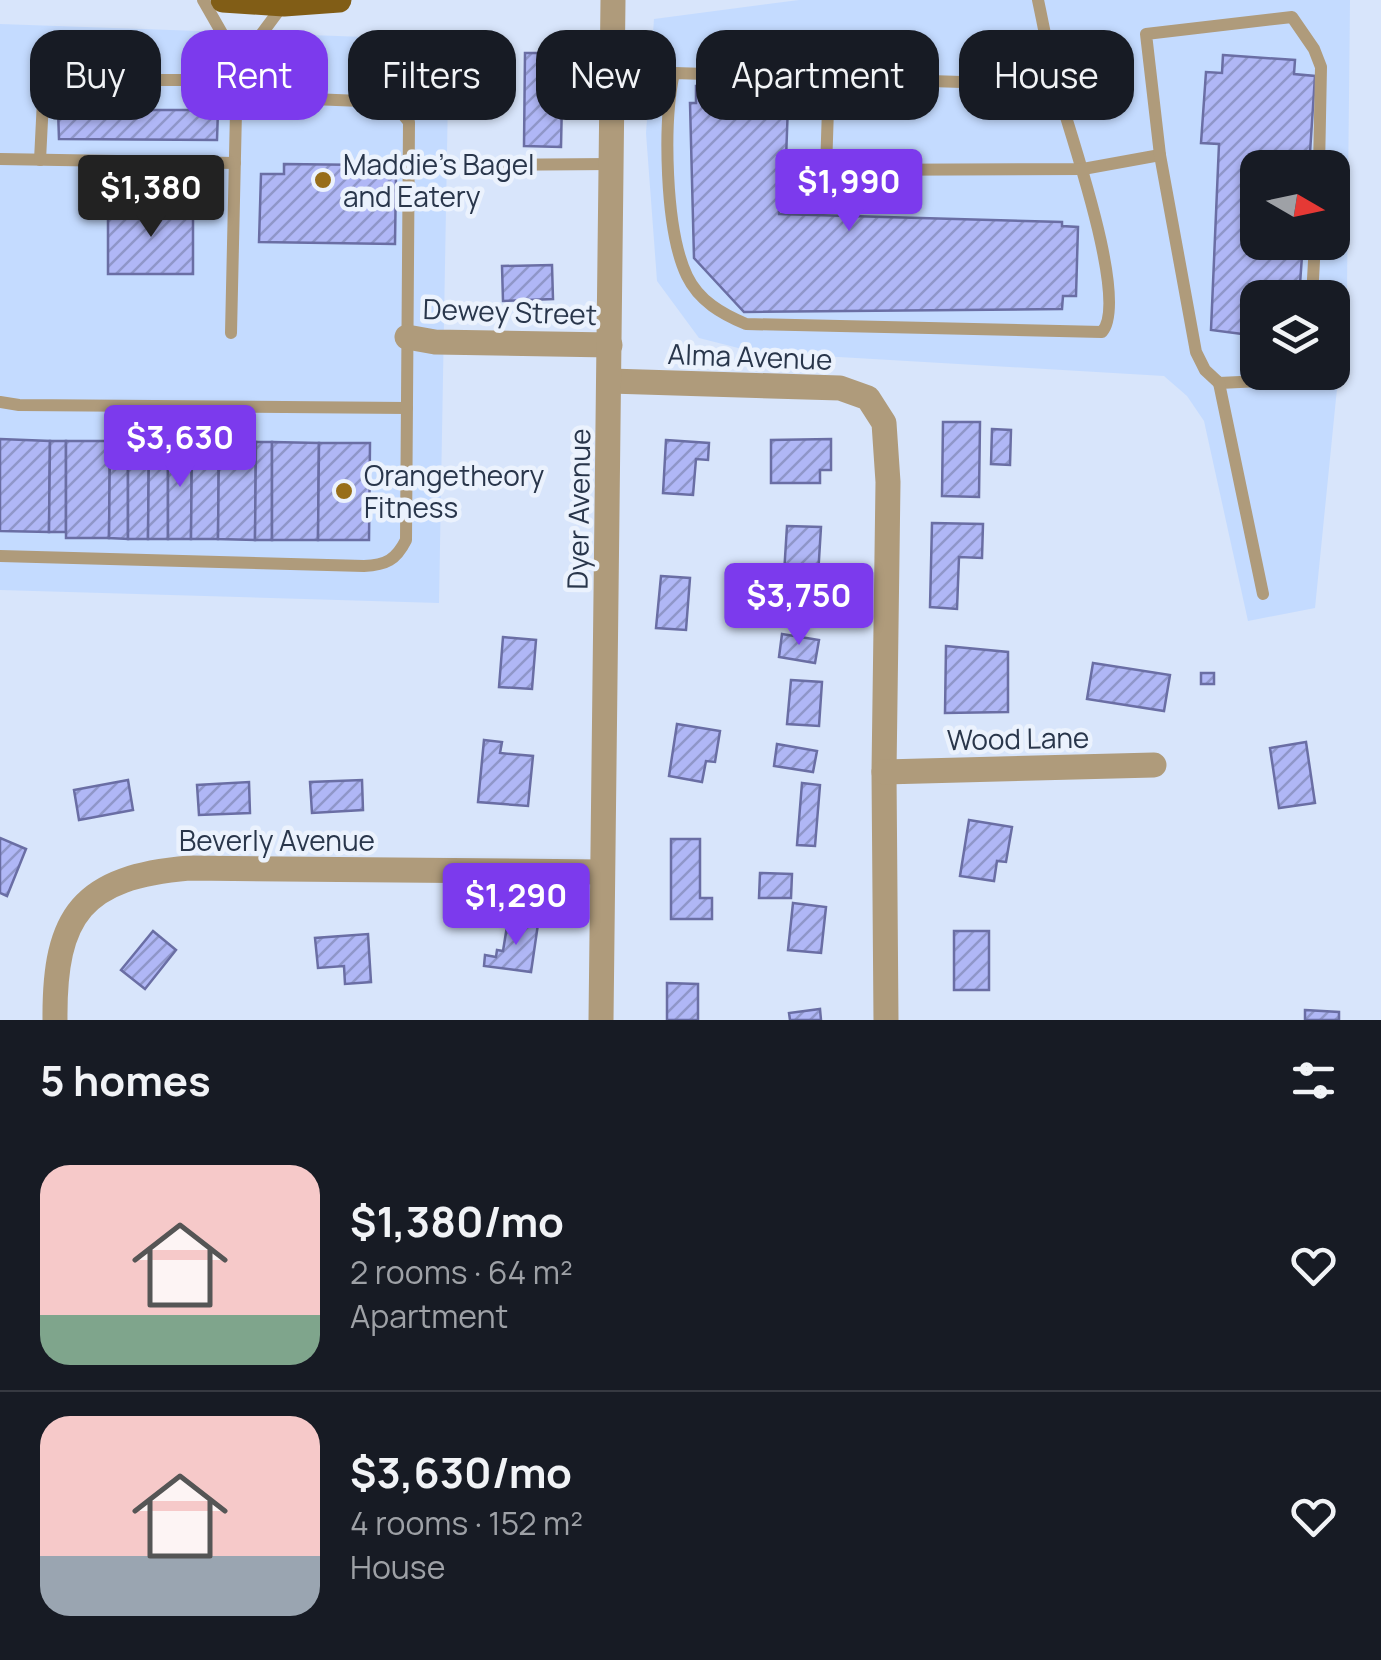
<!DOCTYPE html>
<html lang="en">
<head>
<meta charset="utf-8">
<style>
  body { margin:0; font-family:Manrope,sans-serif; background:#20242c; color:#f1f3f6; height:100vh; display:flex; flex-direction:column; font-size:38px; white-space:nowrap }
  * { box-sizing:border-box; margin:0 }
  p { font-size:32px; color:#9ea1a6 }
  .icon { flex:none; width:55px; height:55px; fill:none; stroke:currentColor; stroke-width:2; stroke-linecap:round; stroke-linejoin:round }
  .map { position:relative; height:1020px; overflow:hidden }
  .details { display:flex; flex-direction:column; background:#171b24; flex:1 }
  .details>* { flex:none }
  .guide { position:absolute; left:30px; top:30px; width:1322px; height:90px; display:flex; gap:20px }
  .needle { width:65px; rotate:99deg }
  .fabs { position:absolute; left:1240px; top:150px; display:grid; gap:20px }
  .fabs a { display:grid; place-items:center; width:110px; height:110px; border-radius:20px; background:#171b24; box-shadow:0 2px 8px #0004; font-size:50px }
  .price { position:absolute; translate:-50% -85px; padding:0 22px; border-radius:10px; background:#7c3aed; color:#fff; font-size:32px; line-height:65px; filter:drop-shadow(0 2px 5px #0008) }
  .price::after { content:''; position:absolute; left:50%; top:60px; width:30px; height:22px; margin-left:-15px; background:inherit; clip-path:polygon(0 0,100% 0,50% 100%) }
  .price.current { background:#222; color:#fff }
  ul { padding:0; list-style:none }
  li { display:flex; align-items:center; gap:30px; height:250px; padding:0 40px }
  li+li { border-top:2px solid #363941 }
  li span { display:grid; place-items:center; flex:none; width:280px; height:200px; border-radius:30px; color:#555 }
  li>.icon { margin-inline-start:auto }
  span .icon { width:120px; height:120px; fill:#fffc; stroke-width:1 }
  li b { font-size:42px }
  h2 { display:flex; justify-content:space-between; align-items:center; height:120px; padding:0 40px; font-size:42px }
  .tag { padding:0 35px; border-radius:30px; background:#171b24; box-shadow:0 2px 8px #0004; font-size:35px; line-height:90px }
  .tag.current { background:#7c3aed; color:#fff }
  .map>svg:first-child { display:block }
</style>
</head>
<body>
<div class="map">
<svg width="1381" height="1020" viewBox="0 0 1381 1020">
  <defs>
    <pattern id="building-hatch" width="6" height="6" patternUnits="userSpaceOnUse" patternTransform="scale(2.5)"><rect width="6" height="6" fill="#b0b7f6"/><path d="M-1 1l2-2M0 6l6-6M5 7l2-2" fill="none" stroke="#8f96c9"/></pattern>
  </defs>
  <rect width="100%" height="100%" fill="#d8e5fb"/>
  <g fill="#c4dbff" fill-rule="evenodd">
    <path d="M799 0H1350L1347 289 1315 608 1248 621 1204 421 1187 396 1164 376 754 352 699 338 657 281 646 133 654 19ZM1258 168H1332V242H1258ZM1258 298H1332V372H1258Z"/>
    <path d="M0 24 449 40 439 603 0 590Z"/>
  </g>
  <g fill="url(#building-hatch)" stroke="#6a6ea4" stroke-width="2.5">
    <path d="M525 53H563L561 147 524 146Z"/>
    <path d="M1223 55 1295 60 1294 74 1315 76 1309 168H1258V242H1303L1299 298H1258V336L1211 330 1219 144 1201 143 1206 72 1222 73Z"/>
    <path d="M696 86 769 88 768 103 788 104 785 187H780L779 214 1062 222V226L1078 227 1076 296H1063L1062 309 744 312 694 258 690 103H696Z"/>
    <path d="M58 110H218L217 140 59 139Z"/>
    <path d="M284 164 368 165 367 173 396 174 395 244 259 242 261 174H284Z"/>
    <path d="M193 206V274H108V207Z"/>
    <path d="M552 265 553 299 503 301 502 266Z"/>
    <path d="M943 422H980L979 497 942 496Z"/>
    <path d="M992 429 1011 430 1010 465 991 464Z"/>
    <path d="M0 439 50 441 49 532 0 531Z"/>
    <path d="M831 439V470H820V483H771V440Z"/>
    <path d="M666 440 709 443 708 460 696 459 693 495 663 493Z"/>
    <path d="M50 441H66V532H49Z"/>
    <path d="M66 441H110L109 538H66Z"/>
    <path d="M110 441H128V539L109 538Z"/>
    <path d="M128 441H149L148 539H128Z"/>
    <path d="M149 441H168V539H148Z"/>
    <path d="M168 441 192 442 191 539H168Z"/>
    <path d="M192 442H219L218 539H191Z"/>
    <path d="M219 442H256L255 540 218 539Z"/>
    <path d="M256 442H272V540H255Z"/>
    <path d="M272 442 319 443 318 540H272Z"/>
    <path d="M319 443H370L369 540H318Z"/>
    <path d="M932 523 983 524 982 558 959 557 957 609 930 607Z"/>
    <path d="M787 526 821 527 817 592 783 590Z"/>
    <path d="M661 576 690 578 686 630 656 628Z"/>
    <path d="M782 634 819 640 815 663 779 657Z"/>
    <path d="M503 637 536 640 532 689 499 687Z"/>
    <path d="M946 646 1008 652V712L945 713Z"/>
    <path d="M1093 663 1170 675 1164 711 1087 699Z"/>
    <rect x="1201" y="673" width="13" height="11"/>
    <path d="M791 680 822 682 819 726 787 724Z"/>
    <path d="M677 724 720 731 715 762 706 761 702 782 669 776Z"/>
    <path d="M484 740 502 742 500 753 533 756 528 806 478 802Z"/>
    <path d="M1306 742 1315 803 1279 808 1270 748Z"/>
    <path d="M777 744 817 751 813 772 774 766Z"/>
    <path d="M128 780 133 810 79 820 74 790Z"/>
    <path d="M362 780 363 810 312 813 310 782Z"/>
    <path d="M249 782 250 813 199 815 197 785Z"/>
    <path d="M802 783 820 785 815 846 797 845Z"/>
    <path d="M969 820 1012 827 1006 862 997 861 994 881 960 876Z"/>
    <path d="M0 838 26 849 7 896 0 893Z"/>
    <path d="M671 839H700V898H712V919H671Z"/>
    <path d="M760 873 792 874 791 898H759Z"/>
    <path d="M793 903 826 907 821 953 788 950Z"/>
    <path d="M508 920 538 924 531 972 484 966 485 955 496 957 497 950 503 951Z"/>
    <path d="M153 931 176 950 145 989 121 970Z"/>
    <rect x="954" y="931" width="35" height="59"/>
    <path d="M368 934 371 982 345 984 344 966 318 968 315 938Z"/>
    <path d="M667 983 698 984V1020H667Z"/>
    <path d="M820 1009 821 1020H790L789 1013Z"/>
    <path d="M1305 1010 1339 1012V1020H1305Z"/>
  </g>
  <g fill="none" stroke-linecap="round" stroke-linejoin="round">
    <g stroke="#af9b7b" stroke-width="12">
      <path d="M203 0 227 42 237 67 231 333"/>
      <path d="M1038 0C1044 28 1049 56 1056 84 1068 128 1130 301 1102 332L746 324C722 314 699 301 687 276 665 230 663 122 674 73L1057 85"/>
      <path d="M237 67 283 5"/>
      <path d="M829 77 826 170 1083 169 1160 155"/>
      <path d="M0 159 235 163"/>
      <path d="M40 160 44 80H237"/>
      <path d="M491 165 612 164"/>
      <path d="M1312 298 1315 242"/>
      <path d="M1303 372 1300 379 1219 383 1205 370 1196 352 1160 155 1146 34 1292 17 1314 49 1321 67 1319 168"/>
      <path d="M1219 383 1263 594"/>
      <path d="M0 402 19 405 407 408"/>
      <path d="M0 556 364 566C386 565 396 560 406 540L409 122 395 105 387 102 237 96"/>
    </g>
    <g stroke="#af9b7b" stroke-width="25">
      <path d="M407 337 435 342 610 345"/>
      <path d="M610 381 840 388 868 398 884 423 888 482 884 772 886 1020"/>
      <path d="M884 772 1154 765"/>
      <path d="M55 1020C54 914 83 877 189 868L601 872"/>
      <path d="M601 1020 613 0"/>
    </g>
    <path stroke="#815d16" stroke-width="25" d="M223 0 284 4 339 0"/>
  </g>
  <g fill="#986e1a" stroke="#ebf2fd" stroke-width="4">
    <circle cx="323" cy="180" r="10"/>
    <circle cx="344" cy="491" r="10"/>
  </g>
  <g text-anchor="middle" dominant-baseline="central" stroke-width="9" stroke-linejoin="round" paint-order="stroke">
    <g font-size="28" fill="#29364b" stroke="#ebf2fd" text-anchor="start">
      <text x="343" y="164">Maddie's Bagel<tspan x="343" dy="32">and Eatery</tspan></text>
      <text x="364" y="475">Orangetheory<tspan x="364" dy="32">Fitness</tspan></text>
    </g>
    <g font-size="28" fill="#29364b" stroke="#ebf2fd">
      <text transform="translate(510 311) rotate(2)">Dewey Street</text>
      <text transform="translate(750 356) rotate(2)">Alma Avenue</text>
      <text transform="translate(578 509) rotate(-89)">Dyer Avenue</text>
      <text transform="translate(1018 738) rotate(-1)">Wood Lane</text>
      <text x="277" y="840">Beverly Avenue</text>
    </g>
  </g>
</svg>
<div class="fabs">
<a><svg class="needle" viewBox="-14 -14 28 28"><path d="M0-13l5 13h-10z" fill="#e53935"/><path d="M0 13l5-13h-10z" fill="#9ea1a6"/></svg></a>
<a><svg class="icon" aria-label="layers" viewBox="0 0 24 24"><path d="M12 4l9 5-9 5-9-5zM3 14l9 5 9-5"/></svg></a>
</div>
<b class="price" style="left:849px;top:234px">$1,990</b>
<b class="price current" style="left:151px;top:240px">$1,380</b>
<b class="price" style="left:180px;top:490px">$3,630</b>
<b class="price" style="left:799px;top:648px">$3,750</b>
<b class="price" style="left:516px;top:948px">$1,290</b>
<div class="guide">
<a class="tag">Buy</a>
<a class="tag current">Rent</a>
<a class="tag">Filters</a>
<a class="tag">New</a>
<a class="tag">Apartment</a>
<a class="tag">House</a>
</div>
</div>
<section class="details">
<h2>5 homes<svg class="icon" aria-label="filters" viewBox="0 0 24 24"><path d="M4 7h16M4 17h16"/><circle cx="9" cy="7" r="2"/><circle cx="15" cy="17" r="2"/></svg></h2>
<ul>
<li><span style="background:linear-gradient(#f6c9c9 75%,#7fa58c 0)"><svg class="icon" aria-label="home" viewBox="0 0 24 24"><path d="M3 11l9-7 9 7M6 9v11h12V9"/></svg></span><div><b>$1,380/mo</b><p>2 rooms · 64 m²</p><p>Apartment</p></div><svg class="icon" aria-label="heart" viewBox="0 0 24 24"><path d="M12 20l-8-8c-3-5 5-10 8-4 3-6 11-1 8 4z"/></svg></li>
<li><span style="background:linear-gradient(#f6c9c9 70%,#9aa5b1 0)"><svg class="icon" aria-label="home" viewBox="0 0 24 24"><path d="M3 11l9-7 9 7M6 9v11h12V9"/></svg></span><div><b>$3,630/mo</b><p>4 rooms · 152 m²</p><p>House</p></div><svg class="icon" aria-label="heart" viewBox="0 0 24 24"><path d="M12 20l-8-8c-3-5 5-10 8-4 3-6 11-1 8 4z"/></svg></li>
</ul>
</section>
</body>
</html>
